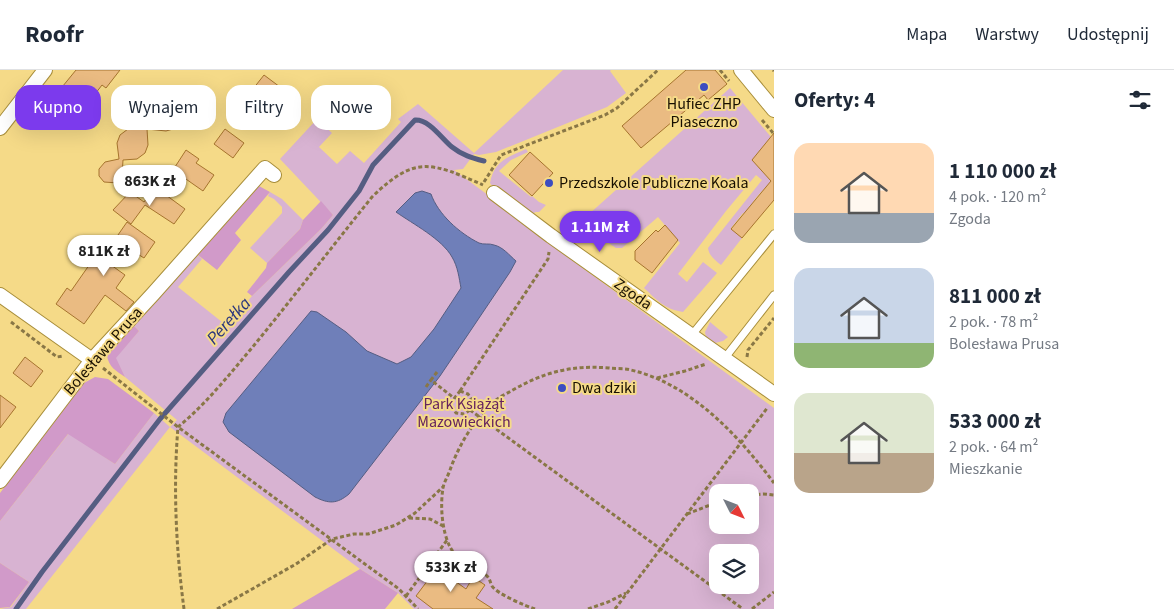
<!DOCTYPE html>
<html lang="pl">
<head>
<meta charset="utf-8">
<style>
  body { margin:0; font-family:"Source Sans 3",sans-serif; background:#f6f6f7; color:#1f2937; height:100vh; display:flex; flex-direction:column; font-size:19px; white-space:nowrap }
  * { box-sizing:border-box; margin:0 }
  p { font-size:16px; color:#747a83 }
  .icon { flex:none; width:28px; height:28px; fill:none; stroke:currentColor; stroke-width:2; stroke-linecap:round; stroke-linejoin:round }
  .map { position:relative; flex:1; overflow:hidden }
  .details { display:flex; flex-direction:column; background:#fff; width:400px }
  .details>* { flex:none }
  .hud { position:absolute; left:15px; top:15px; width:475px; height:45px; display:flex; gap:10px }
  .needle { width:32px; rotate:132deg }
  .tools { position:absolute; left:709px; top:414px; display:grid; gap:10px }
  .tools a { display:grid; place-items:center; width:50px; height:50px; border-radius:10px; background:#fff; box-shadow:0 5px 20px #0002; font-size:25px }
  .price { position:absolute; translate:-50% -42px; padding:0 11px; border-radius:18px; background:#fff; color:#222; font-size:16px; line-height:32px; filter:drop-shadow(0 1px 2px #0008) }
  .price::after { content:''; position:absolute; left:50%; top:30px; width:15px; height:11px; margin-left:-8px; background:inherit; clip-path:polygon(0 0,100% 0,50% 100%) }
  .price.current { background:#7c3aed; color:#fff }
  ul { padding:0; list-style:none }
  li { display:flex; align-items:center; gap:15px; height:125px; padding:0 20px }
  li span { display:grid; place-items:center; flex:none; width:140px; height:100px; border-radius:15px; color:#555 }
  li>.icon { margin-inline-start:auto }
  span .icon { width:60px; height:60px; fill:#fffc; stroke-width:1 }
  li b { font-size:21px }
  h2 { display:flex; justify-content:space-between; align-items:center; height:60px; padding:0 20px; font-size:21px }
  .chip { padding:0 18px; border-radius:15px; background:#fff; box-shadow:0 5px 20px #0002; font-size:18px; line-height:45px }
  .chip.current { background:#7c3aed; color:#fff }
  header { display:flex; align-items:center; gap:30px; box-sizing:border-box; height:70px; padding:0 25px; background:#fff; border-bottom:1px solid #e0e1e3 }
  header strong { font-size:24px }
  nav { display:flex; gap:28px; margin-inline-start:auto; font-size:18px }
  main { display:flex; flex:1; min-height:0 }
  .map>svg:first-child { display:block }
</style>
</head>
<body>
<header>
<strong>Roofr</strong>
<nav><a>Mapa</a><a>Warstwy</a><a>Udostępnij</a></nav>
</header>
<main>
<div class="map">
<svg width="774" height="539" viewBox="0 0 774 539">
  <rect width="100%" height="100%" fill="#f5da88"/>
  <g fill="#d8b3d2" fill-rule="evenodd">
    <path d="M563 0H611L610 1 626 23 607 37 496 82 479 85 474 84 463 99 454 100 511 142 524 155 774 338V539H414L398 523 360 499 170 357 26 539H0L11 537 29 512 0 493V451L69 363 115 394 154 343 170 357 177 350 125 307 115 288 139 261 134 256 198 185 202 189 178 217 227 256 252 226 321 159 333 145 280 89 317 49 332 63 319 77 337 94 350 81 364 93 401 52 398 49 418 34 474 83ZM718 422H750V455H718ZM718 482H750V515H718Z"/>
    <path d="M730 18 771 67 752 90 774 114C761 117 751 134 746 145L743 143 731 158 742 168 721 195C715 190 709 186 708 178L762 110 756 105 726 141 678 204 687 212 703 192 717 203 683 242C664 239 657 230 644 218L680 173 658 147 622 178H616L579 153Z"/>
    <path d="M526 79 528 82 511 90 499 101 531 127 532 126 539 132 546 135 539 142H535L532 146 493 117 490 113C494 91 508 87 526 79Z"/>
    <path d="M270 122 282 129 303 150 300 159 267 193 250 178 282 143V137L274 129 268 126Z"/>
    <path d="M710 252 728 267 723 271 715 273 706 267 705 262Z"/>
  </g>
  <g fill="#d19ac9">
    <path d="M259 116 270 122 235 163 241 170 217 200 198 185Z"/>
    <path d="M321 131 333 145 321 159 252 226 247 222 266 198 267 193 300 159 303 150Z"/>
    <path d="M134 256 139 261 116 288 125 307C116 301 109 297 107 286Z"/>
    <path d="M95 307 108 309 154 343 115 394 68 364 0 451V423L84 313Z"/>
    <path d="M0 493 29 512 10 537 0 538Z"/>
    <path d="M360 499 398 523 385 539H292Z"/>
  </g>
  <path fill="#6f7fb9" stroke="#555d82" d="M422 121 431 124C438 144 459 163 479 173 484 175 489 173 494 175 503 177 509 185 516 191L510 202 440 306 349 424C337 434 329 434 315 427L229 362 223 352 226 343 311 241 317 242 346 262 367 281 397 294 411 287 434 259 461 218C459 208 458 197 452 187 442 169 413 154 396 142L415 123Z"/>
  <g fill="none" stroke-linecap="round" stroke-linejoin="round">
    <path stroke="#555d82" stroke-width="5" d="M16 539 42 502 160 349 289 202 328 160 359 121 373 95 415 50C429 49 442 69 452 77 462 85 472 88 484 91"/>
  </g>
  <g fill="#eabb82" stroke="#a6742e">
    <path d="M76 0H120L106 18 102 15 82 41 58 22Z"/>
    <path d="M686 0H715L727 14 708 30 704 25 641 78 622 56Z"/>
    <path d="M264 5 284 20 269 40 249 24Z"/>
    <path d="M161 22 173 25 181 33 183 44 180 53 173 59 166 61 147 59 148 75 145 83 137 89 123 90 122 106 118 113 104 112 99 106V99L105 92 119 89 117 73 120 65 128 59 147 58 144 42 146 34 150 28Z"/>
    <path d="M225 59 244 73 233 88 214 74Z"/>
    <path d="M774 63V130L742 168 731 159 771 111 752 90Z"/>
    <path d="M186 80 199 89 196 93 214 105 203 121 173 100Z"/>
    <path d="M530 82 553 103 532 126 509 105Z"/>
    <path d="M155 117 185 139 174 154 145 135 131 154 113 140 130 122 144 132Z"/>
    <path d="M127 152 155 172 144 188 125 176 111 195 125 205 116 218 134 232 126 241 105 225 84 254 56 234 67 218 71 221 92 191 94 192 99 186 102 188Z"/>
    <path d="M665 155 678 170 652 203 635 190V181L656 160 658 162Z"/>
    <path d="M25 287 43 301 31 317 13 303Z"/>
    <path d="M0 325 16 337 0 358Z"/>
    <path d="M437 498 466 519 473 507 485 515 476 528 493 539H433L416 526Z"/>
  </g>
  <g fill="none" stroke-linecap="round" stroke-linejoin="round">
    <defs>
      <g id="lane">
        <path d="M691 266 774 164"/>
        <path d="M724 289 774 225"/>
      </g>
      <g id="street">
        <path d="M741 0 774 40"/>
        <path d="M0 58 45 0"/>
        <path d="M494 123 551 166 774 324"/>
        <path d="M0 225 92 290"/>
        <path d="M0 411 92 290 153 224 265 98 274 105"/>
      </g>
    </defs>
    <use href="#lane" stroke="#a88e3b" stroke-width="9"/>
    <use href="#street" stroke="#a88e3b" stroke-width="16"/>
    <g stroke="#897746" stroke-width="3" stroke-dasharray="4 2.5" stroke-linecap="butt">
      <path d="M720 0 729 11"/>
      <path d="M773 0 774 1"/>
      <path d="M45 32 51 37"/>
      <path d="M762 50 774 64"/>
      <path d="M484 112 501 85 605 45 617 38 658 0"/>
      <path d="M11 252 57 287 63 286"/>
      <path d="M747 287 748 280 774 248"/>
      <path d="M103 298 178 357 399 519 418 539"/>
      <path d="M437 302 431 310 454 328"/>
      <path d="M657 308 685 301 706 294"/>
      <path d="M426 317 431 310"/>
      <path d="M460 321 548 189 549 182"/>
      <path d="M460 321 468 324 472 330 470 340 464 344 456 343 450 334Z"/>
      <path d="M470 340 743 539"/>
      <path d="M750 425 763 424 774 425"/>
      <path d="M687 444 718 432"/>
      <path d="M409 448 430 449 443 456"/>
      <path d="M406 526 447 470"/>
      <path d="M184 539C176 479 173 417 178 357 206 334 228 306 251 279 292 229 331 178 372 127 415 85 431 92 483 115"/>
      <path d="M217 539 296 494 332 469 354 464H368L396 455 415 443 443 417"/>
      <path d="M535 539C526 536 497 524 492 516 490 512 490 509 487 506 482 501 476 501 470 499 461 496 455 485 450 477 442 461 440 436 443 418 444 412 448 406 450 400 459 375 474 349 495 331 499 327 506 324 511 321 544 302 571 295 609 298 616 299 624 298 631 300 691 314 738 365 774 413"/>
      <path d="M588 539 608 532 626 523"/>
      <path d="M615 539 768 337"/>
      <path d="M752 539 774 522"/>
    </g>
    <use href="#lane" stroke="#fff" stroke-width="7"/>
    <use href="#street" stroke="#fff" stroke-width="14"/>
  </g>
  <g fill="#3c4dc0" stroke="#f5da88" stroke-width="2">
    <circle cx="704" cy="17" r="5"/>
    <circle cx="549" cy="113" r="5"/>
    <circle cx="562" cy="318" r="5"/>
  </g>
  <g text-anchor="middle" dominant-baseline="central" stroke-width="4" stroke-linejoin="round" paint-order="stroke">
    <g font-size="16" fill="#170f00" stroke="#f5da88" text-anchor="start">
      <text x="704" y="34" text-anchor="middle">Hufiec ZHP<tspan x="704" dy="18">Piaseczno</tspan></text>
      <text x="559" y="113">Przedszkole Publiczne Koala</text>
      <text x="572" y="318">Dwa dziki</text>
    </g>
    <g font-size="16" fill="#170f00" stroke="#f5da88">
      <text transform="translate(633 224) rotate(35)">Zgoda</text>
      <text transform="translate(103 281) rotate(-49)">Bolesława Prusa</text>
    </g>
    <g font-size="16" fill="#65235e" stroke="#f5da88">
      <text x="464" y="334">Park Książąt<tspan x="464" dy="18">Mazowieckich</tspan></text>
    </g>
    <g font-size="18" font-style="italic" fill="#29357d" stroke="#f5da88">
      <text transform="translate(229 251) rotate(-48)">Perełka</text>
    </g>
  </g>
</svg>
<div class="tools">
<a><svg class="needle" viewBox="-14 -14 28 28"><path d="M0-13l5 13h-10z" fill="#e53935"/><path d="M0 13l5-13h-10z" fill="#747a83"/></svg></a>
<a><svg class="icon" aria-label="layers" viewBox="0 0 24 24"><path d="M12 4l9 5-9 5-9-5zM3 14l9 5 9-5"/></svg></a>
</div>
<b class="price" style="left:150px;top:137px">863K zł</b>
<b class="price current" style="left:600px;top:183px">1.11M zł</b>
<b class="price" style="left:104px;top:207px">811K zł</b>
<b class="price" style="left:451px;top:523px">533K zł</b>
<div class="hud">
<a class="chip current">Kupno</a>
<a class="chip">Wynajem</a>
<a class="chip">Filtry</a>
<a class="chip">Nowe</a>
</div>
</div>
<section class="details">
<h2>Oferty: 4<svg class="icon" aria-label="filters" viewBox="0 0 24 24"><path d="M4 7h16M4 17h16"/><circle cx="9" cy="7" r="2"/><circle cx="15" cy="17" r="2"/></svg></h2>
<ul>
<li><span style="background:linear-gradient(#ffd9b3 70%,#9aa5b1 0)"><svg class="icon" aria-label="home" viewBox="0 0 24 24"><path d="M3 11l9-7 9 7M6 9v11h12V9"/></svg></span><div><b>1 110 000 zł</b><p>4 pok. · 120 m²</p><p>Zgoda</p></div></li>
<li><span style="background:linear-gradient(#c9d6e8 75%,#8fb573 0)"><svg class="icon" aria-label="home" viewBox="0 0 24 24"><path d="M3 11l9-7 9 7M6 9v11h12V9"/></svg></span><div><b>811 000 zł</b><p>2 pok. · 78 m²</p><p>Bolesława Prusa</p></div></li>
<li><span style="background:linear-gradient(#dfe7d0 60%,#b9a48a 0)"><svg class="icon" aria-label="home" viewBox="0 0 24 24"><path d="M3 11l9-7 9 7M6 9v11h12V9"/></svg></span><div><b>533 000 zł</b><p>2 pok. · 64 m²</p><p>Mieszkanie</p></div></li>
</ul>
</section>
</main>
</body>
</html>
